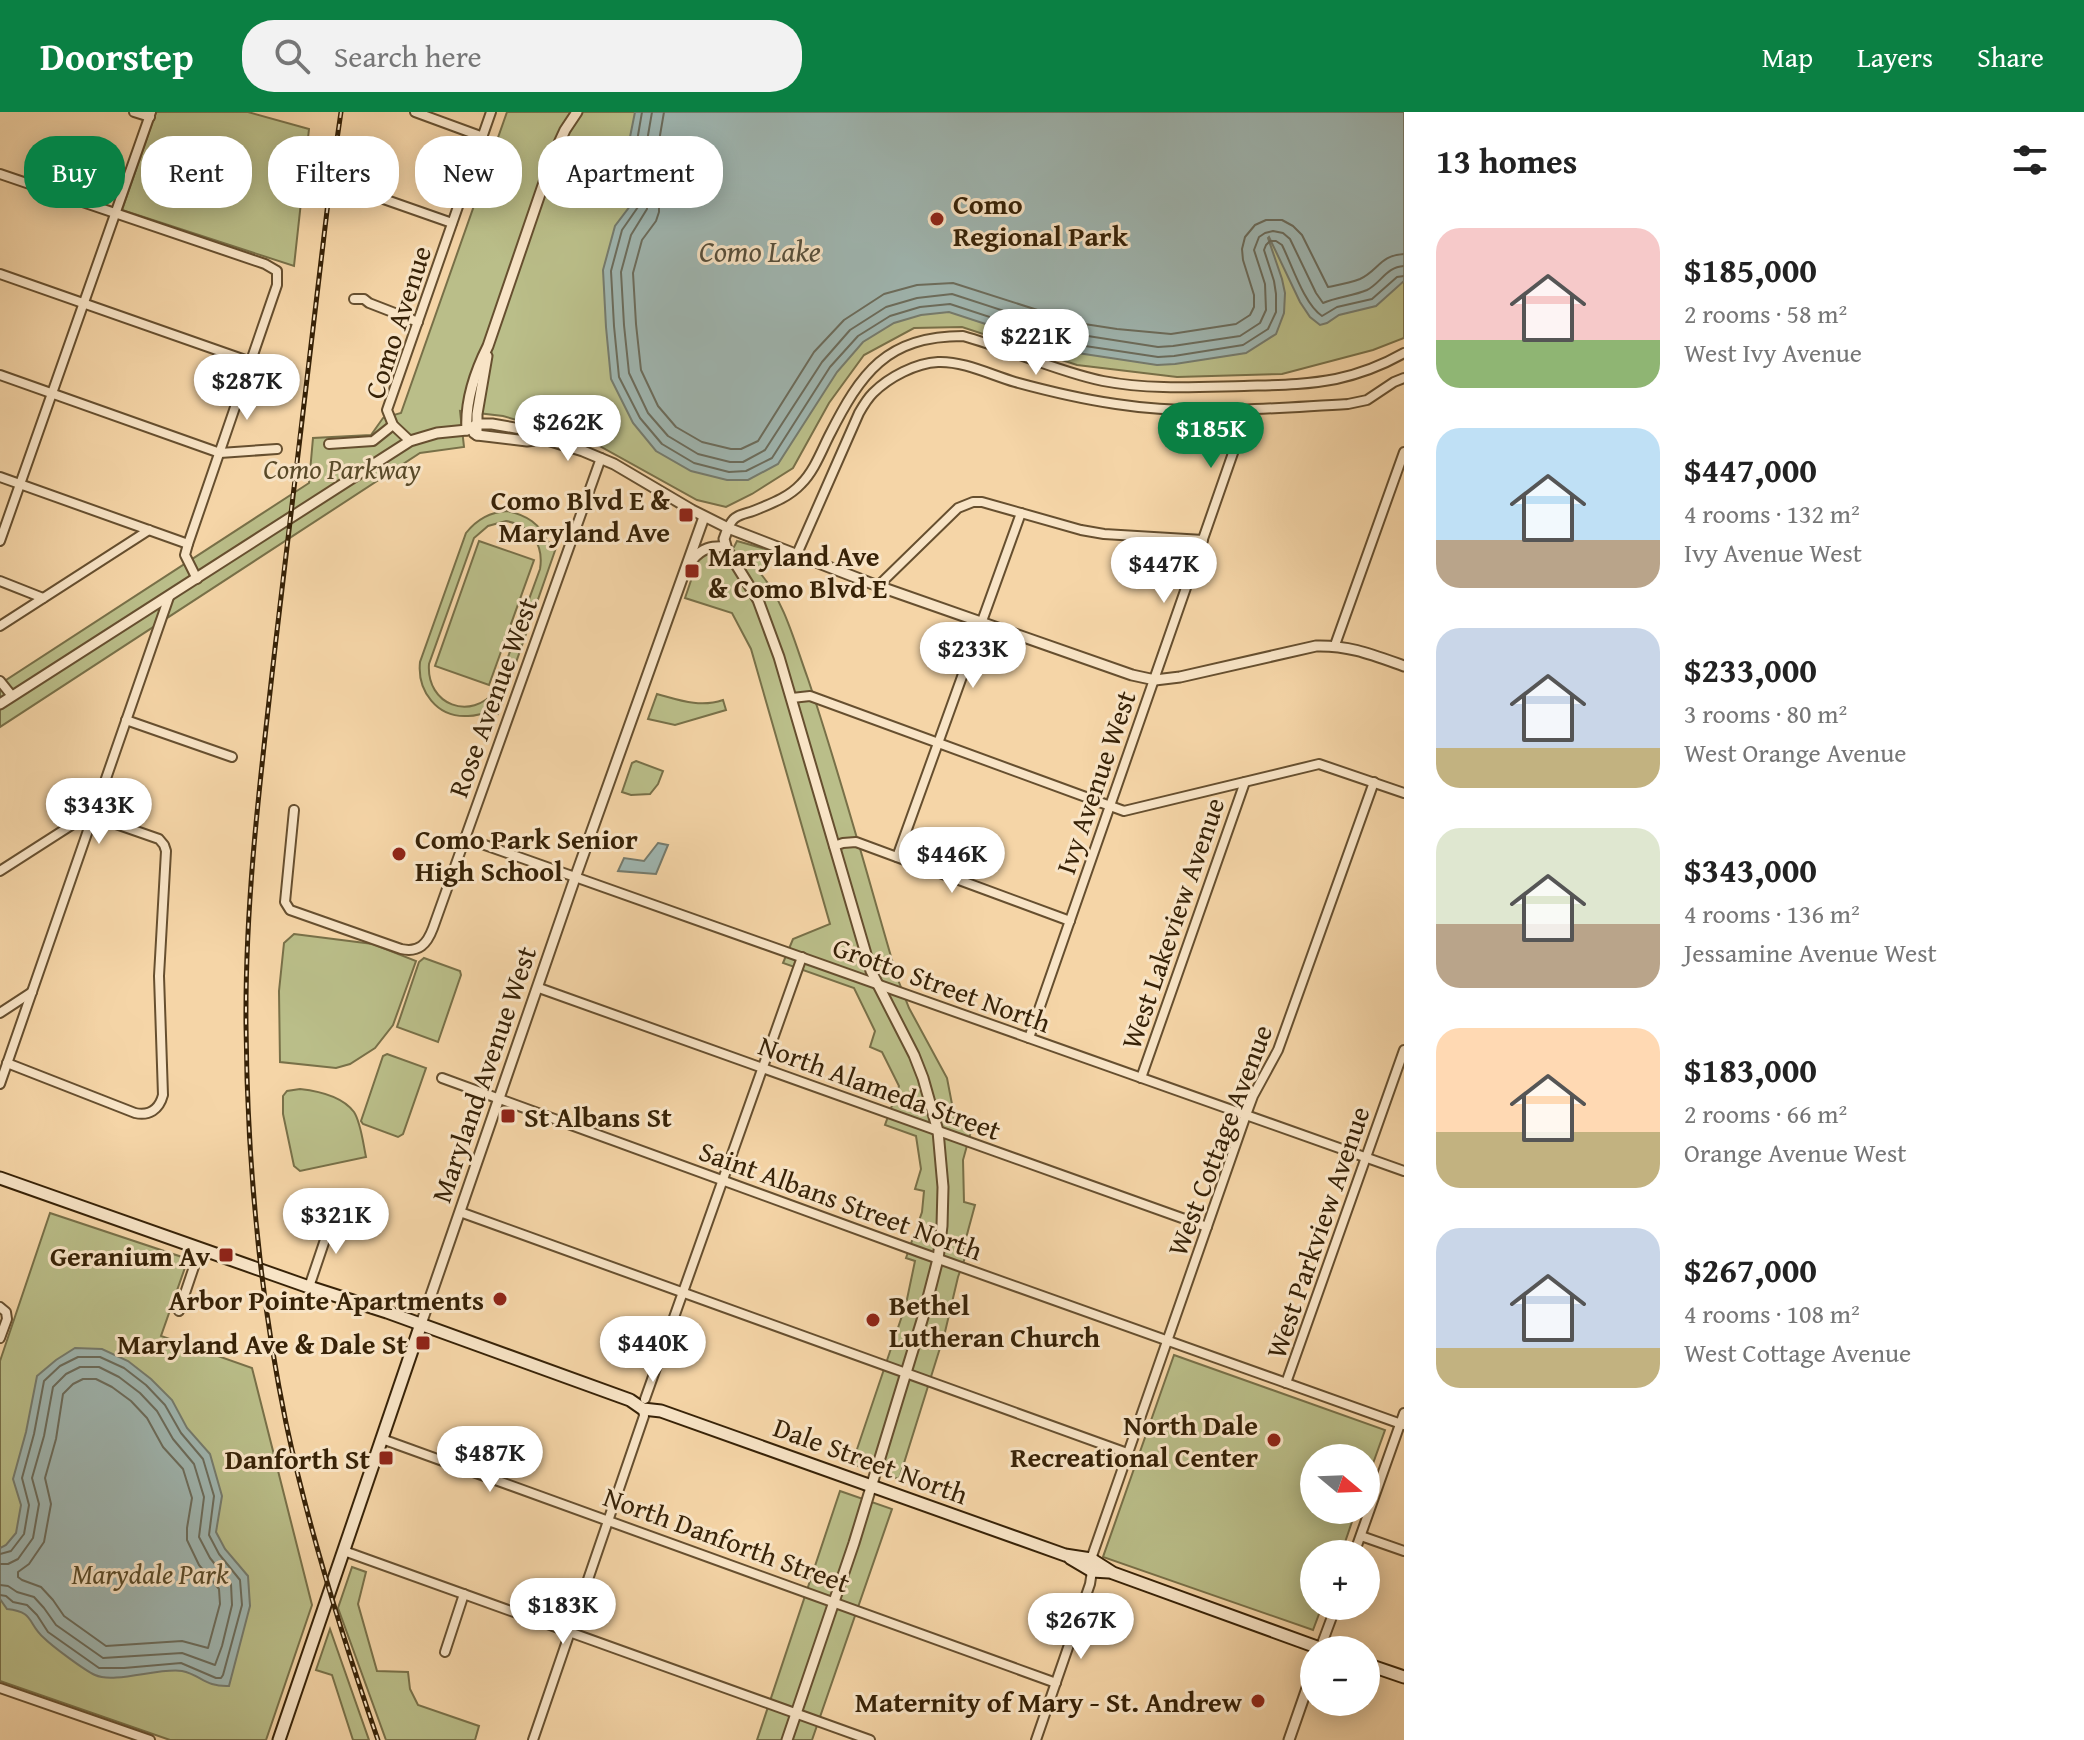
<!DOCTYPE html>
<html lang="en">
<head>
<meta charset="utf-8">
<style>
  body { margin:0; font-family:"Gentium Book Plus",serif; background:#f2f2f2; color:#222; height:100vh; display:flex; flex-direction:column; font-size:30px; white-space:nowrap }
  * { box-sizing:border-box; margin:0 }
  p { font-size:26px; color:#767676 }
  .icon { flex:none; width:44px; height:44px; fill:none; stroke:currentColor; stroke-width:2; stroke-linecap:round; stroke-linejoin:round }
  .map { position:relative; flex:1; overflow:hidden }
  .sheet { display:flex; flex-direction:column; background:#fff; width:680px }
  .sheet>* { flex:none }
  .hud { position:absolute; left:24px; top:24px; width:760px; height:72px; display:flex; gap:16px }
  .needle { width:52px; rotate:109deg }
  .tools { position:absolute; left:1300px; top:1332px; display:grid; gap:16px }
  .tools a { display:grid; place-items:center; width:80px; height:80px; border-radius:50%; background:#fff; box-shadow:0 4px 20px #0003; font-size:40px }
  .price { position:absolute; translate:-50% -68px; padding:0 18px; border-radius:28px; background:#fff; color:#222; font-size:26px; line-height:52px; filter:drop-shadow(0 2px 4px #0008) }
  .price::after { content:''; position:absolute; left:50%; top:48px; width:24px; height:18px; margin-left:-12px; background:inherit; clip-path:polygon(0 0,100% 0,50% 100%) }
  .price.on { background:#0b8043; color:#fff }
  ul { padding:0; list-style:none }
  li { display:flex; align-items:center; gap:24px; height:200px; padding:0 32px }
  li span { display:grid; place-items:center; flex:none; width:224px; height:160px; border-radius:24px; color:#555 }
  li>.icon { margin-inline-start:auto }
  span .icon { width:96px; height:96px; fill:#fffc; stroke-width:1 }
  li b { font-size:34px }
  h2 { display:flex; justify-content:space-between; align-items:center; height:96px; padding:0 32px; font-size:34px }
  .tag { padding:0 28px; border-radius:32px; background:#fff; box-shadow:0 4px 20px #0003; font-size:28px; line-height:72px }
  .tag.on { background:#0b8043; color:#fff }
  header { display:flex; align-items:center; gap:48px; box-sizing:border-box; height:112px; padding:0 40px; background:#0b8043; color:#fff }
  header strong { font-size:38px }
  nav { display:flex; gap:44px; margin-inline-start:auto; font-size:28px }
  .search { width:560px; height:72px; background:#f2f2f2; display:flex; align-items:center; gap:20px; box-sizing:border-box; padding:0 28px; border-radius:32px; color:#767676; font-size:30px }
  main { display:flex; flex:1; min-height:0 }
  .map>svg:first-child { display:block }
</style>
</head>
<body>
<header>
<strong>Doorstep</strong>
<div class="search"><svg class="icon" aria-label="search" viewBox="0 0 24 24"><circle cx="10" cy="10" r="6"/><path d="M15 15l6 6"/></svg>Search here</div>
<nav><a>Map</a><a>Layers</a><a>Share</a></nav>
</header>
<main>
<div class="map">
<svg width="1404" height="1628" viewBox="0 0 1404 1628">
  <rect width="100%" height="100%" fill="#f5d5a7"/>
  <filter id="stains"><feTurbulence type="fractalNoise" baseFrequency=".0025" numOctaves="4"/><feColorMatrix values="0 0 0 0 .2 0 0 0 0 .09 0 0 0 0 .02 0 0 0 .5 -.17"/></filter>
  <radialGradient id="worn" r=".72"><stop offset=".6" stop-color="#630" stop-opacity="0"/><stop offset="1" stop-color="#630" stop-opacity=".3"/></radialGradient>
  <g fill="#babe89" stroke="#787048" stroke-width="2" fill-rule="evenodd">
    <path d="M156 0H248L309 17 294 154 122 98Z"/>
    <path d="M507 0H1404V226L1373 238 1282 262 1177 265 1077 253 962 215 914 216 864 243 829 291 793 356 752 382 726 395 697 388 594 331 503 304 460 299 464 335 420 341 0 615V572L309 371 313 326 371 323 383 306 401 301Z"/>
    <path d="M507 399C527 403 540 412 548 430L557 433 498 602C486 598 480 604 468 604 437 606 417 579 420 550L466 421C477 407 490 400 507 399ZM506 409C531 413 544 433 540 457L496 578C471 610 426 593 429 552L474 426 488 414Z"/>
    <path d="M479 429 534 448 489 573 435 554Z"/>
    <path d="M737 429 769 438 761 462C785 491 795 532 808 567 841 665 868 766 897 865L909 896 947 966 956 1013 971 1019 963 1048 964 1090 975 1093 962 1141 966 1143 958 1165 945 1220 899 1367 852 1352 906 1192 915 1149 906 1146 922 1100 924 1079 915 1077 921 1057 916 1024 885 1013 899 974 882 940 870 935 875 919 854 876 783 851 793 827 830 812 751 537 732 501 685 486 699 445C706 440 712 439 720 441L734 435Z"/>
    <path d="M657 582C679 588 700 596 723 588L726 598 675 613 648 607Z"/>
    <path d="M636 649 663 659 658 672 650 682 631 683 622 680 632 651Z"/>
    <path d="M294 822 373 832 416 849 393 913 375 936 350 952 336 956 280 950 279 879 284 831Z"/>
    <path d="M424 846 460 859 461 863 438 930 397 915 419 850Z"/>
    <path d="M387 942 426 956 403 1022 398 1025 363 1012 361 1009 383 944Z"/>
    <path d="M300 977C318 979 342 984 354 1000 361 1011 363 1031 366 1045L300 1059 294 1054 283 1002V984L287 979Z"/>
    <path d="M50 1101 188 1147 161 1224 252 1256 312 1493 266 1628H170L0 1569V1249Z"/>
    <path d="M1174 1243 1385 1318 1366 1371V1346H1314V1398H1356L1341 1442H1314V1494H1322L1313 1518 1103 1445Z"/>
    <path d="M840 1379 892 1397 812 1628H757Z"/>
    <path d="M352 1455 366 1460 358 1492 377 1559 408 1560 410 1577 418 1593 479 1614 475 1628H386L338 1496Z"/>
    <path d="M330 1517 369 1628H353L332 1563 316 1558Z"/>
  </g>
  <g fill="#9fb6b1" stroke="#757b6d" stroke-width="2">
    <path d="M635 0H1404V169L1376 194 1339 203 1327 211 1320 213 1310 205 1300 190 1269 125 1268 126 1282 167 1285 181 1284 201 1276 222 1246 241 1175 252 1157 253 1071 240 949 200 921 203 894 211 863 230 837 260 778 352 748 368H727L691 359 656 339 633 311 611 267 606 215 603 158 615 114 630 94 622 65Z"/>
    <path d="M658 731 668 733 656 762 618 759 624 746 644 749Z"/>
    <path d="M75 1236 102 1237 128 1249 151 1267 172 1288 187 1316 210 1342 222 1384 216 1420 225 1437 248 1464 250 1494 229 1574C205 1575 201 1563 182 1559 161 1555 114 1572 95 1563 84 1558 52 1534 44 1526 27 1511 35 1500 7 1497L0 1487V1436L6 1433 16 1421 21 1393 13 1367 26 1320 37 1264 56 1248Z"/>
  </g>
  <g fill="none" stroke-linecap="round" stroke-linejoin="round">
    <g stroke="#6b6c5c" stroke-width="2">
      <path d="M642 0 631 64 638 95 622 118 611 159 614 214 619 265 640 306 662 332 694 351 729 360 746 359 772 346 830 255 858 224 890 204 920 195 950 192 1072 232 1158 245 1174 244 1243 233 1268 217 1276 200V182L1274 169 1264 138 1266 133 1270 129H1276L1282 133C1292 153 1304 192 1322 204L1337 195 1372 187 1397 165 1404 164"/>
      <path d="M652 0 641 64 647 89V97L631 123 621 160 624 213 629 261 648 301 668 324 698 342 730 350H743L765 338 822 250 850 218 886 195 917 186 952 182 1075 222 1158 235 1173 234 1240 224 1260 211 1266 198 1265 172 1254 138 1259 125 1265 121 1273 119 1283 121 1290 127 1316 181 1323 191C1337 185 1353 184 1367 178 1381 171 1386 155 1404 154"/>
      <path d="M664 0 653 64 659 87V100L656 109 642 128 633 161 636 212 641 258 658 294 676 315 702 330 731 337H741L758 329 814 240 844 208 884 182 917 173 953 171 1078 211 1117 217 1171 222 1236 212 1250 203 1254 195V183L1243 148 1242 137 1245 125 1255 113 1266 108H1282L1293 114 1302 123 1328 175C1338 173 1350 171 1360 167 1378 159 1380 143 1404 142"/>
      <path d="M83 1267H96L112 1275 131 1289 147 1306 163 1335 183 1357 192 1386 187 1416V1428L199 1453 219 1477 220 1492 208 1536 182 1529 106 1534 64 1504 53 1488 41 1475 22 1468 18 1465V1460L29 1452 44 1430 51 1392 45 1366 56 1327 63 1282 73 1272Z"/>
      <path d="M0 1442 11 1439 24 1422 29 1393 22 1366 34 1322 44 1269 60 1254 78 1245H100L124 1256 146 1273 165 1293 181 1321 203 1347 214 1384 209 1423 219 1442 240 1468 242 1493 223 1563 221 1566H216L181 1551 124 1556H99L48 1520 37 1503 27 1493 13 1490 6 1484 0 1483"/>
      <path d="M0 1452H8L18 1447 33 1426 39 1392 32 1366 44 1324 53 1275 66 1262 80 1255H99L119 1265 140 1281 157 1299 173 1327 194 1352 204 1385 199 1425 210 1446 231 1472 232 1493 222 1534 215 1553 182 1541 103 1546 56 1513 44 1496 34 1485 17 1480 8 1474 0 1473"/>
    </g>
    <defs>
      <g id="minor">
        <path d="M134 0 150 5"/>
        <path d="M415 0 483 25"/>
        <path d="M0 62 265 152 277 159V173L188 432 185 443 197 467"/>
        <path d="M355 77 452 111"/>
        <path d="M0 162 251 250"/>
        <path d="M354 187H364L369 191 418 210"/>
        <path d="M0 263 220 341 277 337"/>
        <path d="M410 329 393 313 387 298 491 0"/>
        <path d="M329 332 373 329 393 313"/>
        <path d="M0 365 188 432"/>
        <path d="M728 416C730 412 732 408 735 406 740 402 748 401 753 399 770 392 788 386 801 372 814 359 821 340 829 324 861 261 886 224 963 224 1010 237 1055 259 1103 269 1150 278 1197 275 1244 274 1274 273 1306 273 1336 267 1359 262 1383 253 1404 241"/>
        <path d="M0 429 151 0"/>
        <path d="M797 442 859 301C863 294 868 286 873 281 889 265 916 251 938 250 964 249 991 263 1015 270 1048 279 1082 287 1116 292 1193 304 1271 296 1348 292L1367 288 1394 270 1404 266"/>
        <path d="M0 469 43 486"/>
        <path d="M878 474 958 396 973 390H982L1081 418 1104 422 1203 428"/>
        <path d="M0 514 149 418"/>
        <path d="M1335 533 1404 340"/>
        <path d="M0 569 12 584"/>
        <path d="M792 586 810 584 1124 699 1319 652 1404 681"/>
        <path d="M126 608 232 645"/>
        <path d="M294 698 285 790 290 798 401 837C419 841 427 832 433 816L601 346"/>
        <path d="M465 726 1404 1059"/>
        <path d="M834 734 843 731 856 730 1070 809"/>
        <path d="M897 745 1021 401"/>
        <path d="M0 759 81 707 93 704 159 727 164 733 166 739 159 864 163 983C159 998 149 1004 135 1001L7 951"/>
        <path d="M539 876 1207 1115"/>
        <path d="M0 901 32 880"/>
        <path d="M1029 926 1248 298"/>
        <path d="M442 966 919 1140 1404 1313"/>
        <path d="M1141 966 1245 670"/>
        <path d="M0 972 169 485"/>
        <path d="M460 1100 1127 1341"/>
        <path d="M309 1175 333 1104"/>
        <path d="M0 1195 6 1200 7 1207 0 1226"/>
        <path d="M179 1199 200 1137"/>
        <path d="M1286 1271 1404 938"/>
        <path d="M645 1287 802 845"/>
        <path d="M382 1327 1056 1571"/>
        <path d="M1361 1424 1404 1439"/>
        <path d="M344 1439 870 1628"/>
        <path d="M1354 1442 1404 1301"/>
        <path d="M1091 1447 1246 1003 1253 984 1278 938 1374 670"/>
        <path d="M1320 1537 1336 1494"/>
        <path d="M445 1540 464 1482"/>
        <path d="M0 1576 150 1628"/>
        <path d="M533 1628 644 1304 643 1297"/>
        <path d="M1036 1628 1090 1472 1092 1459"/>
      </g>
      <g id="tertiary">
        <path d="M467 318C465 288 475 260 488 234L553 44 565 18 577 0"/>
        <path d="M474 321 477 323 527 329 544 327"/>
        <path d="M477 323V302L487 244"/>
        <path d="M728 416 724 427 727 438 758 488 779 545 871 859 914 943 923 966 938 1019 943 1075 942 1114 938 1147 923 1205 854 1431 787 1628"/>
        <path d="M692 448C702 436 711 434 726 435"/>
        <path d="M0 592 410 329 437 321 467 318 477 312H492L532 319 544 327 583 339 614 352 692 398 728 416 878 474 1132 563 1155 568 1180 565 1316 534C1349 533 1373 543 1404 554"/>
        <path d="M421 1212 575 766 704 405"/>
        <path d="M1289 1628 1314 1556"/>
      </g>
      <g id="secondary">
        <path d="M0 1066 309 1175 387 1200 630 1288 643 1297 661 1299 1065 1443 1091 1447 1113 1461 1325 1538"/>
        <path d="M1070 1446 1092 1459 1109 1460"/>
        <path d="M1366 1552 1404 1565"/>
        <path d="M279 1628 421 1212"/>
      </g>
    </defs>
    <use href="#minor" stroke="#664f2f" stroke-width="12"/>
    <use href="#tertiary" stroke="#664f2f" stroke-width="13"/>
    <use href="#secondary" stroke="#372207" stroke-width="15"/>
    <use href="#minor" stroke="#f8e4c6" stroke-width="8"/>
    <use href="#tertiary" stroke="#f8e4c6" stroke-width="9"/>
    <use href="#secondary" stroke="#f8e4c6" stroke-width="11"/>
    <defs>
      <path id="rail" d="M341 0 329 82C311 234 292 385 275 536 261 661 245 786 246 912 247 1046 259 1180 286 1311 309 1419 342 1524 378 1628"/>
    </defs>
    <use href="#rail" stroke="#372207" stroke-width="5"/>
    <use href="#rail" stroke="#f8e4c6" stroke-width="2" stroke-dasharray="6" stroke-linecap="butt"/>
  </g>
  <g fill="#8f2418" stroke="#f8e4c6" stroke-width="3">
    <circle cx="937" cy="107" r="8"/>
    <rect x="678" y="395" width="16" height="16" rx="4"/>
    <rect x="684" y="451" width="16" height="16" rx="4"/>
    <circle cx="399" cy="742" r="8"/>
    <rect x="500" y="996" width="16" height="16" rx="4"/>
    <rect x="218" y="1135" width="16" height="16" rx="4"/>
    <circle cx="500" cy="1187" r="8"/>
    <circle cx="873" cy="1208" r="8"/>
    <rect x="415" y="1223" width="16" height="16" rx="4"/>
    <circle cx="1274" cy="1328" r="8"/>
    <rect x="378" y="1338" width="16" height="16" rx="4"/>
    <circle cx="1258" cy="1589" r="8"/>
  </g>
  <g text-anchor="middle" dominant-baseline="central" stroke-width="6" stroke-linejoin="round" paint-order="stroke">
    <g font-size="28" font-weight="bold" fill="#372207" stroke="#f8e4c6" text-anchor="end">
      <text x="953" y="91" text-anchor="start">Como<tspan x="953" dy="32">Regional Park</tspan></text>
      <text x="670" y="387">Como Blvd E &amp;<tspan x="670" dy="32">Maryland Ave</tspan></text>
      <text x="708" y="443" text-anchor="start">Maryland Ave<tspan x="708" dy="32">&amp; Como Blvd E</tspan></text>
      <text x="415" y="726" text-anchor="start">Como Park Senior<tspan x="415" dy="32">High School</tspan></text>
      <text x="524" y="1004" text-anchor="start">St Albans St</text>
      <text x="210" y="1143">Geranium Av</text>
      <text x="484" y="1187">Arbor Pointe Apartments</text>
      <text x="889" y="1192" text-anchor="start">Bethel<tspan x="889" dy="32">Lutheran Church</tspan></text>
      <text x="407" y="1231">Maryland Ave &amp; Dale St</text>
      <text x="1258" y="1312">North Dale<tspan x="1258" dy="32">Recreational Center</tspan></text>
      <text x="370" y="1346">Danforth St</text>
      <text x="1242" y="1589">Maternity of Mary - St. Andrew</text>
    </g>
    <g font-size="28" fill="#372207" stroke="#f8e4c6">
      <text transform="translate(397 210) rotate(-72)">Como Avenue</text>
      <text transform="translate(492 585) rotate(-70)">Rose Avenue West</text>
      <text transform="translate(1095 670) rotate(-71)">Ivy Avenue West</text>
      <text transform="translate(1172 811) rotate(-71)">West Lakeview Avenue</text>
      <text transform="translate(942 872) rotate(20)">Grotto Street North</text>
      <text transform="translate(483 962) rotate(-71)">Maryland Avenue West</text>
      <text transform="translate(880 975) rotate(20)">North Alameda Street</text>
      <text transform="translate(1219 1028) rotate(-69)">West Cottage Avenue</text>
      <text transform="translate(841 1088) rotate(20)">Saint Albans Street North</text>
      <text transform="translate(1317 1120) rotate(-71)">West Parkview Avenue</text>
      <text transform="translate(871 1348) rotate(20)">Dale Street North</text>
      <text transform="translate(727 1427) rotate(20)">North Danforth Street</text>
    </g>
    <g font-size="28" font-style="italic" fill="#584928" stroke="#f8e4c6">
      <text x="342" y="356">Como Parkway</text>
      <text x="150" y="1461">Marydale Park</text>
    </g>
    <g font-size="30" font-style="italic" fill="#564e3a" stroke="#f8e4c6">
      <text x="760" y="139">Como Lake</text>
    </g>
  </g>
  <rect width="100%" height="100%" filter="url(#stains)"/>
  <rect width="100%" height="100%" fill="url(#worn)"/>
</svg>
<div class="tools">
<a><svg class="needle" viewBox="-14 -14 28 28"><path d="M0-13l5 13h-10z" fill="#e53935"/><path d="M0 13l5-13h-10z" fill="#767676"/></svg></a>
<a>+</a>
<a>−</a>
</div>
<b class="price" style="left:1036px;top:265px">$221K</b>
<b class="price" style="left:247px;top:310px">$287K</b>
<b class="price" style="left:568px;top:351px">$262K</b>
<b class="price on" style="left:1211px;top:358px">$185K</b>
<b class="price" style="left:1164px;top:493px">$447K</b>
<b class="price" style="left:973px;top:578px">$233K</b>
<b class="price" style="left:99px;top:734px">$343K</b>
<b class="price" style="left:952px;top:783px">$446K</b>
<b class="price" style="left:336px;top:1144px">$321K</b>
<b class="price" style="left:653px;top:1272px">$440K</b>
<b class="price" style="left:490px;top:1382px">$487K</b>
<b class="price" style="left:563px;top:1534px">$183K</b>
<b class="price" style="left:1081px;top:1549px">$267K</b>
<div class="hud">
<a class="tag on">Buy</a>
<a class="tag">Rent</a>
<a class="tag">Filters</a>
<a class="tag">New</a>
<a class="tag">Apartment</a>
</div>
</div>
<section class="sheet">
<h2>13 homes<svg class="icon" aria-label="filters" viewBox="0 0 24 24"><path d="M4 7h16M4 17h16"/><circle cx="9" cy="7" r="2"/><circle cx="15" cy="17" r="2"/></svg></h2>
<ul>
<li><span style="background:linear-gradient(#f6c9c9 70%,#8fb573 0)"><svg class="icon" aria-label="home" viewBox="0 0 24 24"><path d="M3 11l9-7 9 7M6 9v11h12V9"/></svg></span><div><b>$185,000</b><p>2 rooms · 58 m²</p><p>West Ivy Avenue</p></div></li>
<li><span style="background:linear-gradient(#bfe0f5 70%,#b9a48a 0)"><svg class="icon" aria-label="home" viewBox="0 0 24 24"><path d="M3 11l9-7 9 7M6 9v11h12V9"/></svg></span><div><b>$447,000</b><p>4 rooms · 132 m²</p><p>Ivy Avenue West</p></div></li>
<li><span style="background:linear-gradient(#c9d6e8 75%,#c2b280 0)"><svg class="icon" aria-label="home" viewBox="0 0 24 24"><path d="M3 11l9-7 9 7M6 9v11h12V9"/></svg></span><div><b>$233,000</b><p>3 rooms · 80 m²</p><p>West Orange Avenue</p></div></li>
<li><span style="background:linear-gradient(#dfe7d0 60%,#b9a48a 0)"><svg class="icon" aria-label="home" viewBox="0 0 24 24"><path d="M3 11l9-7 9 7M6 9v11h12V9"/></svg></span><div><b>$343,000</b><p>4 rooms · 136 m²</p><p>Jessamine Avenue West</p></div></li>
<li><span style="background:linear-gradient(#ffd9b3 65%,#c2b280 0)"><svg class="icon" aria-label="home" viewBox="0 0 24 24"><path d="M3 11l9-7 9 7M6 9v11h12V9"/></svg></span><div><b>$183,000</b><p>2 rooms · 66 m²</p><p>Orange Avenue West</p></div></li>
<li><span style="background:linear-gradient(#c9d6e8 75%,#c2b280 0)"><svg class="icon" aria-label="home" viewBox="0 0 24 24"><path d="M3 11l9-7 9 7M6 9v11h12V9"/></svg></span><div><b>$267,000</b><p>4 rooms · 108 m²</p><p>West Cottage Avenue</p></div></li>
</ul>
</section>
</main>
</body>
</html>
